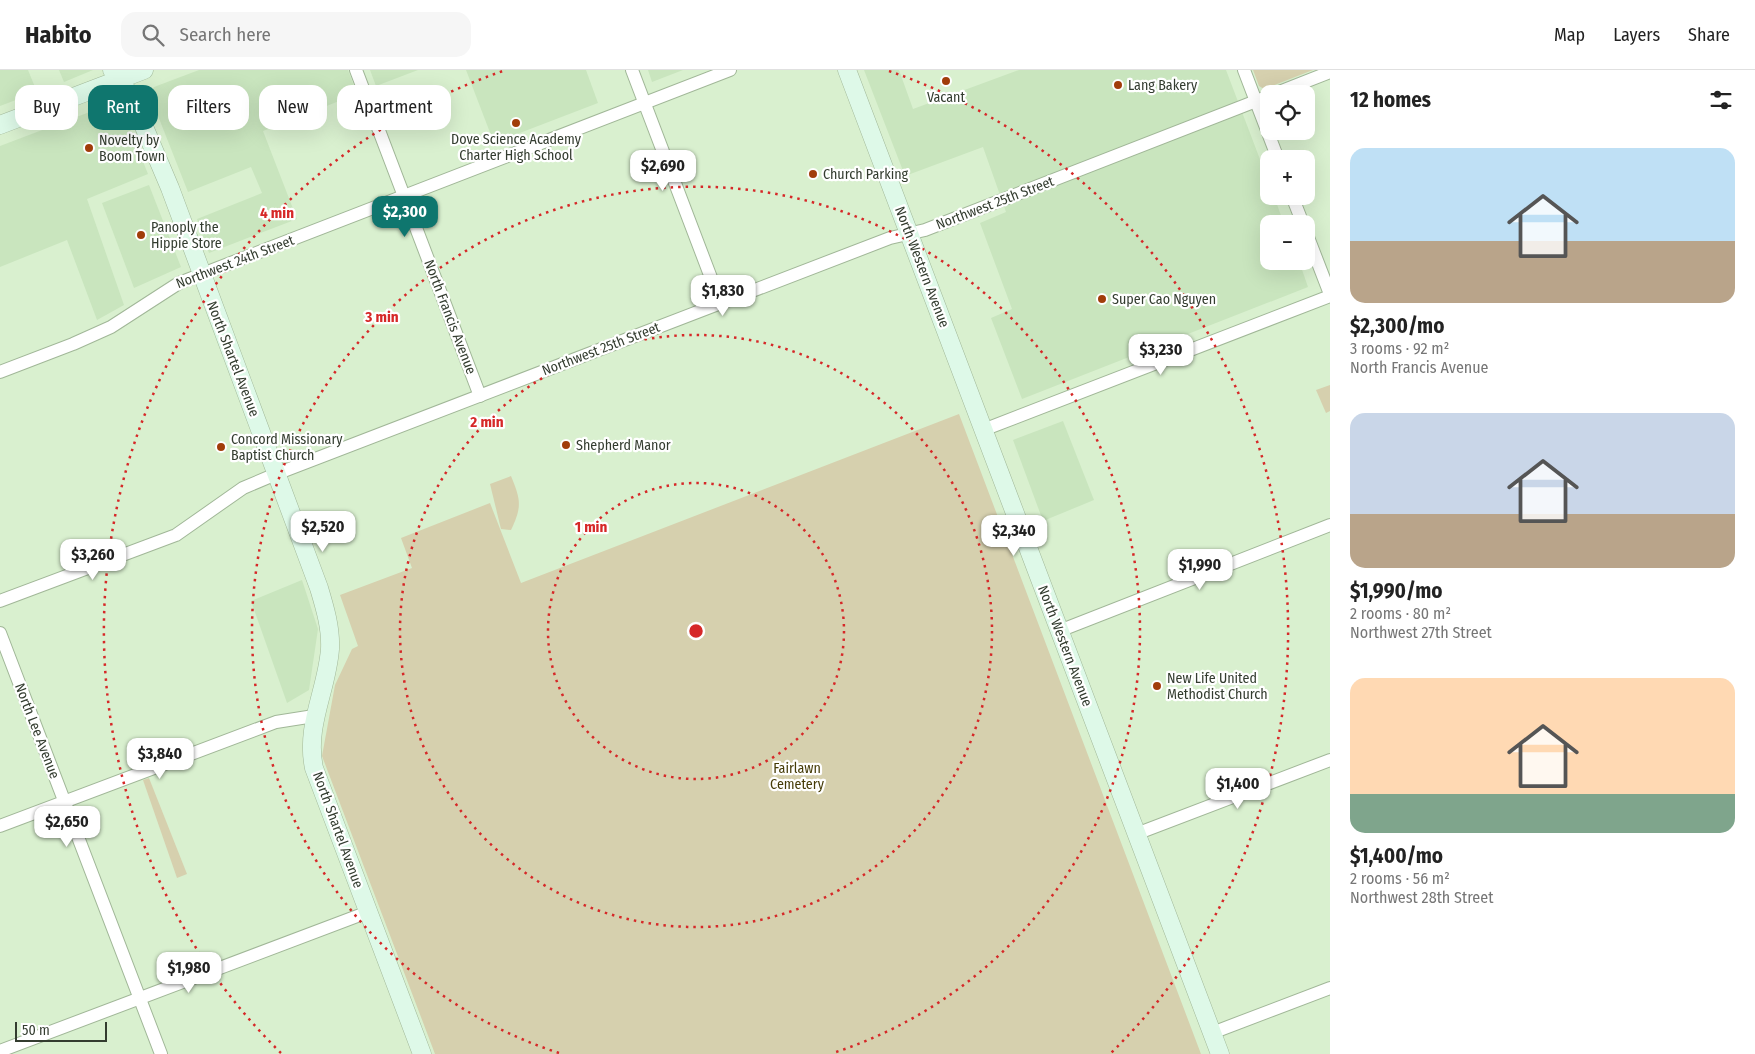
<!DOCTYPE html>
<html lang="en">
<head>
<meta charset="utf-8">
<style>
  body { margin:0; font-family:"Fira Sans Condensed",sans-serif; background:#f6f6f6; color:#222; height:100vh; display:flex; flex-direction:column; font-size:19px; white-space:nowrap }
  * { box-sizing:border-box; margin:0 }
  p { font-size:16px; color:#767676 }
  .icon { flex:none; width:28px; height:28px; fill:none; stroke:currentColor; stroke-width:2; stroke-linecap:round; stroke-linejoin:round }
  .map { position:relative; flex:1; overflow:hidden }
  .panel { display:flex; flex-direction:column; background:#fff; width:425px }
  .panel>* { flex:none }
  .top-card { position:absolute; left:15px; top:15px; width:475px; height:45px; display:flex; gap:10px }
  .controls { position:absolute; left:1260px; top:15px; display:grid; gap:10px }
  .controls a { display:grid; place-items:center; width:55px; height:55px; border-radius:10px; background:#fff; box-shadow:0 5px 20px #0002; font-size:25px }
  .scale { position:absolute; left:15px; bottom:12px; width:92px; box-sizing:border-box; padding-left:5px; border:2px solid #333c2f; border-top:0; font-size:14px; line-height:18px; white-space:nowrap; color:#333c2f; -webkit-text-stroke:4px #fff; paint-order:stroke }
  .price { position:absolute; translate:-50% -42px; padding:0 11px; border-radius:10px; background:#fff; color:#222; font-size:16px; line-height:32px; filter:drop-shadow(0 1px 2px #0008) }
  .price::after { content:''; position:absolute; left:50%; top:30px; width:15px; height:11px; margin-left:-8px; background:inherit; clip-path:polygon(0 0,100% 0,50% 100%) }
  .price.active { background:#0f766e; color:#fff }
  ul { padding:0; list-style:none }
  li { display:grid; align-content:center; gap:10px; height:265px; padding:0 20px }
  li span { display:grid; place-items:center; height:155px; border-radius:15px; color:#555 }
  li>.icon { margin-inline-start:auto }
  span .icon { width:90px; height:90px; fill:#fffc; stroke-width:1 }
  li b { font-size:21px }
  h2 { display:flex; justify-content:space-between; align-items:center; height:60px; padding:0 20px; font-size:21px }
  .tag { padding:0 18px; border-radius:15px; background:#fff; box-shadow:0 5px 20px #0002; font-size:18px; line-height:45px }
  .tag.active { background:#0f766e; color:#fff }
  header { display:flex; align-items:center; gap:30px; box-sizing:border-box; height:70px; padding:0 25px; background:#fff; border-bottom:1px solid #e0e0e0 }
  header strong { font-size:24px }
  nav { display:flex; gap:28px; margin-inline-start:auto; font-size:18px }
  .search { width:350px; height:45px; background:#f6f6f6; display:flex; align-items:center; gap:12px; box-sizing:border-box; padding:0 18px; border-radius:15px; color:#767676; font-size:19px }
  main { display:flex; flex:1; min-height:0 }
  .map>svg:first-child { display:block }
</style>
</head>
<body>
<header>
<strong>Habito</strong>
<div class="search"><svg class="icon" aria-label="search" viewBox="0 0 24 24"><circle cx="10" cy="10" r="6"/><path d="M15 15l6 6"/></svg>Search here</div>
<nav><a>Map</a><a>Layers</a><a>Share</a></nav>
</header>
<main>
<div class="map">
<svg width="1330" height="984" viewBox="0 0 1330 984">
  <rect width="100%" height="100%" fill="#d9f0cf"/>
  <g fill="#c9e5be">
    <path d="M0 0H28L37 22 0 36Z"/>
    <path d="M59 0H93L64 12Z"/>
    <path d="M199 0H348L357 24 263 61 297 149 209 183 197 149 262 123 251 97 188 122 149 23 154 17Z"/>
    <path d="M370 0H418L376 16Z"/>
    <path d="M466 0H586L598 33 494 73Z"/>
    <path d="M648 0H683L652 12Z"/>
    <path d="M864 0H899L913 39 1019 0H1226L1269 113V126H1274L1284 154H1269V191H1299L1308 217 1022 329 991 248 1012 239 980 153 1006 142 983 77 905 106Z"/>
    <path d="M116 32 120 34 148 104 87 129 124 235 97 250 67 170 0 197V76Z"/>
    <path d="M149 115 181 197 134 218 102 133Z"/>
    <path d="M1063 351 1094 430 1043 451 1013 370Z"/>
    <path d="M302 510 318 559 309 620 287 633 251 531Z"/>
  </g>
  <g fill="#d6d0ae">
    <path d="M1253 0H1313L1264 19 1259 16Z"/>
    <path d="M1330 315V341L1326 343 1316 320Z"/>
    <path d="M959 344 1201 984H435L322 686 335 615 352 579 358 576 340 525 412 498 401 468 490 433 521 513Z"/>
    <path d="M511 406C521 430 522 437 511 460L501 459 490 414Z"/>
    <path d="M149 708 187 804 177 808 143 710Z"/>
  </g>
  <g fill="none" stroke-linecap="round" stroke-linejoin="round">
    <defs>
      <g id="street">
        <path d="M356 0 480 326"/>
        <path d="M632 0 721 234"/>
        <path d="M1244 0 1278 89"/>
        <path d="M1274 24 1330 2"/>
        <path d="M1292 126 1303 154"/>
        <path d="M1306 162 1330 224"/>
        <path d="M0 302 73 274 111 257 179 213 730 0"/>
        <path d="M983 360 1330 226"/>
        <path d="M0 531 176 465 243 418 276 404 890 168 925 160 1269 26"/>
        <path d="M1059 561 1330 455"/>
        <path d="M0 563 161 984"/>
        <path d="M0 756 276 652 314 646"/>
        <path d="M1136 764 1330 690"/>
        <path d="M1212 963 1330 918"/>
        <path d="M0 981 368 842"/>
      </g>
      <g id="secondary">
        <path d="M112 0 131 26 170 118 319 518C325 538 331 558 330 579 327 620 305 656 314 698L422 984"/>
        <path d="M847 0 1220 984"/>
        <path d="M0 55 144 0"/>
      </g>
    </defs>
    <use href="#street" stroke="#a1b798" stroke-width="14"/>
    <use href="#secondary" stroke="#a1b798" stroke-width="19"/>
    <use href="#street" stroke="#fff" stroke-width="12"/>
    <use href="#secondary" stroke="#def9e8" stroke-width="18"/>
  </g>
  <g fill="none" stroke="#d62828" stroke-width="2.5" stroke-dasharray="2.5 5">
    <circle cx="696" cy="561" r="148"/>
    <circle cx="696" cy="561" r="296"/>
    <path d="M559 983A444 444 0 1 1 833 983"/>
    <path d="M281 983A592 592 0 0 1 503 1M889 1A592 592 0 0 1 1111 983"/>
  </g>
  <g fill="#a13d0a" stroke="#fff" stroke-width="2">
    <circle cx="946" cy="11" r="5"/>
    <circle cx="1118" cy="15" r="5"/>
    <circle cx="516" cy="53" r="5"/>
    <circle cx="89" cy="78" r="5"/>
    <circle cx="813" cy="104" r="5"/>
    <circle cx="141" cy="165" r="5"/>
    <circle cx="1102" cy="229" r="5"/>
    <circle cx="566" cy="375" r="5"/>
    <circle cx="221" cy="377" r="5"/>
    <circle cx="1157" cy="616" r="5"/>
  </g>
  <g text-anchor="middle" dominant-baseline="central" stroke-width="4.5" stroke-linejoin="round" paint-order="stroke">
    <g font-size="14" fill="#333c2f" stroke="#fff" text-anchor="start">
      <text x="1128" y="15">Lang Bakery</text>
      <text x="946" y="27" text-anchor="middle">Vacant</text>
      <text x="516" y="69" text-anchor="middle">Dove Science Academy<tspan x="516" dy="16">Charter High School</tspan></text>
      <text x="99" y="70">Novelty by<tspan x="99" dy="16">Boom Town</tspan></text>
      <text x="823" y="104">Church Parking</text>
      <text x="151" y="157">Panoply the<tspan x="151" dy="16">Hippie Store</tspan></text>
      <text x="1112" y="229">Super Cao Nguyen</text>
      <text x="231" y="369">Concord Missionary<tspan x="231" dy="16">Baptist Church</tspan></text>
      <text x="576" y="375">Shepherd Manor</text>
      <text x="1167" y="608">New Life United<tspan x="1167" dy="16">Methodist Church</tspan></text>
    </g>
    <g font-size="14" fill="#333c2f" stroke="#fff">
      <text transform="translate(995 133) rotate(-21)">Northwest 25th Street</text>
      <text transform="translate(235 192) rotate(-21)">Northwest 24th Street</text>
      <text transform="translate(922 197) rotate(69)">North Western Avenue</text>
      <text transform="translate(450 247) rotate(69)">North Francis Avenue</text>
      <text transform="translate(601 279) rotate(-21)">Northwest 25th Street</text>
      <text transform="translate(233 289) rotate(69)">North Shartel Avenue</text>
      <text transform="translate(1065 576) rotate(69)">North Western Avenue</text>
      <text transform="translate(37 661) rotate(69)">North Lee Avenue</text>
      <text transform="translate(338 760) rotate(70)">North Shartel Avenue</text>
    </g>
    <g font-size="14" fill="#453b06" stroke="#fff">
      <text x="797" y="698">Fairlawn<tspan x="797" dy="16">Cemetery</tspan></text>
    </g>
  </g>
  <circle cx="696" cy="561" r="8" fill="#d62828" stroke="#fff" stroke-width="2.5"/>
  <g font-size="15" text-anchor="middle" font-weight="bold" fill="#d62828" stroke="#fff" stroke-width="4.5" stroke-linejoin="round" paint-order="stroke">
    <text x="277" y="148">4 min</text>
    <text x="382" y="252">3 min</text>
    <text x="487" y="357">2 min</text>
    <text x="591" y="462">1 min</text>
  </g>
</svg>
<div class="controls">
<a><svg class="icon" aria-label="locate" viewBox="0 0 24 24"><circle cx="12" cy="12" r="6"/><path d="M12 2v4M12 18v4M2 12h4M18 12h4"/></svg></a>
<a>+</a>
<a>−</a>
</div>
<div class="scale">50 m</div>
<b class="price" style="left:663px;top:122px">$2,690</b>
<b class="price active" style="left:405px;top:168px">$2,300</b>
<b class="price" style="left:723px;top:247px">$1,830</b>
<b class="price" style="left:1161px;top:306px">$3,230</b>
<b class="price" style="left:323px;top:483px">$2,520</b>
<b class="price" style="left:1014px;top:487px">$2,340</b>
<b class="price" style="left:93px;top:511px">$3,260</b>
<b class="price" style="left:1200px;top:521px">$1,990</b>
<b class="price" style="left:160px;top:710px">$3,840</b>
<b class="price" style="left:1238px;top:740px">$1,400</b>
<b class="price" style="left:67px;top:778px">$2,650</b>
<b class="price" style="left:189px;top:924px">$1,980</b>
<div class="top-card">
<a class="tag">Buy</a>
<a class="tag active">Rent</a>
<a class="tag">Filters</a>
<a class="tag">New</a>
<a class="tag">Apartment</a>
</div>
</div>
<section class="panel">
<h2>12 homes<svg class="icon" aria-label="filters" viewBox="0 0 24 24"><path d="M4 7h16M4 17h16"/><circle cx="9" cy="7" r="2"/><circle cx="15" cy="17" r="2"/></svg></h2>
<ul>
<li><span style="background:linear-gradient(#bfe0f5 60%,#b9a48a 0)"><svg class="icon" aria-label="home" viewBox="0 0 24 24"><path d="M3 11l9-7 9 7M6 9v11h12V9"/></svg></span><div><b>$2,300/mo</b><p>3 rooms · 92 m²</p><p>North Francis Avenue</p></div></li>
<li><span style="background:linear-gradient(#c9d6e8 65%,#b9a48a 0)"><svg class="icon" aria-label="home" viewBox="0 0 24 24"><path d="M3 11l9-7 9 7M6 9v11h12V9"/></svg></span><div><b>$1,990/mo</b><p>2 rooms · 80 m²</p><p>Northwest 27th Street</p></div></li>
<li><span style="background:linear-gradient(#ffd9b3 75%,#7fa58c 0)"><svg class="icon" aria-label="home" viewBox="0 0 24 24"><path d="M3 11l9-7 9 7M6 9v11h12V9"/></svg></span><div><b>$1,400/mo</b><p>2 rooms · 56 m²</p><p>Northwest 28th Street</p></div></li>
</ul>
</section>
</main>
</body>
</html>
